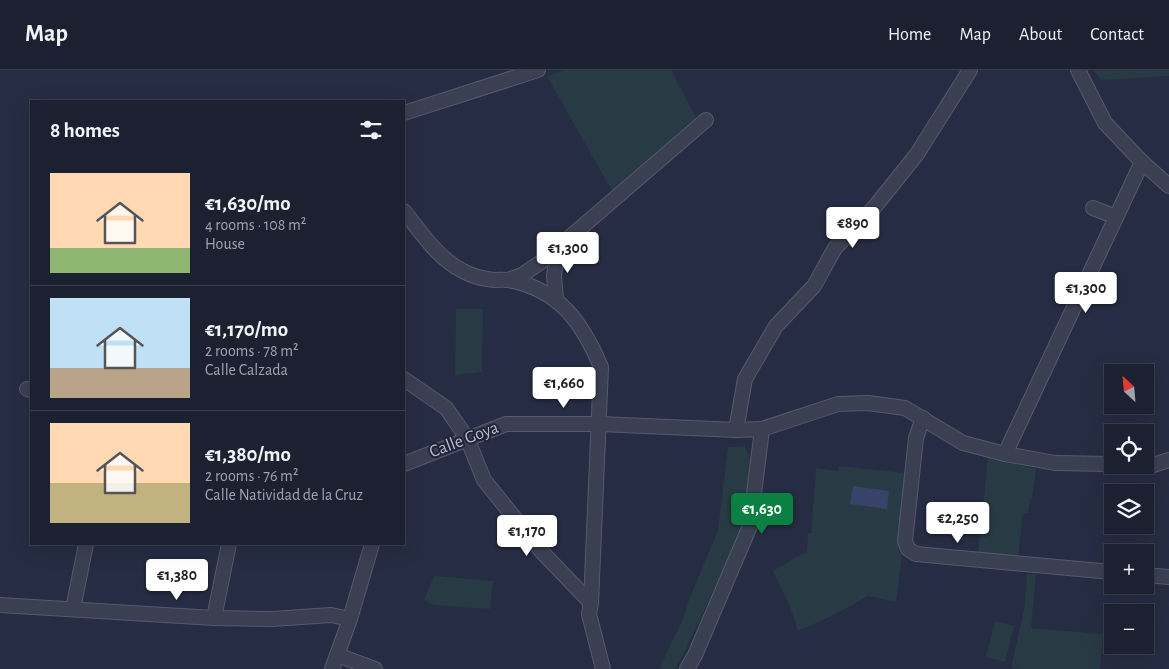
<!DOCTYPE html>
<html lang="en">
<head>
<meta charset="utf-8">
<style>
  body { margin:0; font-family:"Alegreya Sans",sans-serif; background:#292e3e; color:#f1f3f6; height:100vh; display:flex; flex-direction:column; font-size:19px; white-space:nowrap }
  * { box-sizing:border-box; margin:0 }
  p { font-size:16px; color:#a0a3ac }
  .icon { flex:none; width:28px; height:28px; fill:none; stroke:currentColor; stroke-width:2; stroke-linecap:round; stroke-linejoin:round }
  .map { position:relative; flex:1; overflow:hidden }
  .details { position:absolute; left:30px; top:30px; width:375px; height:445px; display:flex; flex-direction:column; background:#1c2132; border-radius:0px; box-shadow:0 5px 20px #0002,0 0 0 1px #3a3e4d }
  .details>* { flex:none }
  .needle { width:32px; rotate:334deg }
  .controls { position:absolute; left:1104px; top:294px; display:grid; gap:10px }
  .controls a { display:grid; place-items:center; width:50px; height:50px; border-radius:0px; background:#1c2132; box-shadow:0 5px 20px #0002,0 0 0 1px #3a3e4d; font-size:25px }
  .price { position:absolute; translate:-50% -42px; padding:0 11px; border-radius:5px; background:#fff; color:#222; font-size:16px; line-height:32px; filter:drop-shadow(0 1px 2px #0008) }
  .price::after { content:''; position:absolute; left:50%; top:30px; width:15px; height:11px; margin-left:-8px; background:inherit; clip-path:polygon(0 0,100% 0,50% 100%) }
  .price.selected { background:#0b8043; color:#fff }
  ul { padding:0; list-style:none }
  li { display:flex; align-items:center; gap:15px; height:125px; padding:0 20px }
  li+li { border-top:1px solid #3a3e4d }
  li span { display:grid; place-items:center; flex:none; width:140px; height:100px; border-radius:0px; color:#555 }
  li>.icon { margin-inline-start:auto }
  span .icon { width:60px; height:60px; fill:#fffc; stroke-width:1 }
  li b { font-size:21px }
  h2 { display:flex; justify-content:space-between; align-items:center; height:60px; padding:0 20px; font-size:21px }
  header { display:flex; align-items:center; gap:30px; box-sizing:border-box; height:70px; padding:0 25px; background:#1c2132; border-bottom:1px solid #3a3e4d }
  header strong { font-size:24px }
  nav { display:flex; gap:28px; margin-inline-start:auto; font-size:18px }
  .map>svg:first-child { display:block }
</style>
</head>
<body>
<header>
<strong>Map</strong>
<nav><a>Home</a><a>Map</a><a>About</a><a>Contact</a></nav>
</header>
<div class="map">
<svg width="1169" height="599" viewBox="0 0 1169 599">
  <rect width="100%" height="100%" fill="#262c43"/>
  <g fill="#283a44">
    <path d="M564 0H671L696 48 612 121 547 6Z"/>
    <path d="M1093 0H1169V6L1101 10Z"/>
    <path d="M456 239H483L482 302 455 305Z"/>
    <path d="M745 376 751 391 747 450 683 585 675 599H659L683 549 689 530 718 460 728 377Z"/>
    <path d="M988 388 1036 399 1032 429H1030L1028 443H1023L1018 487 978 484Z"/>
    <path d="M839 396 905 403 898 473 899 481 902 486 896 532 868 526 832 546 798 561 791 539 773 501 807 481 808 463H811L816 398 838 401Z"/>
    <path d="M1027 504H1036L1031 558 1103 564 1100 599H1020L1011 598 1024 540Z"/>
    <path d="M434 506 493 511 490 539 434 535 424 530Z"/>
    <path d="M995 551 1014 556 1005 592 986 587Z"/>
  </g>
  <path fill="#39436a" d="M853 416 889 421 887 439 850 434Z"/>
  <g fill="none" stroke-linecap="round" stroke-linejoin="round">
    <defs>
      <g id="minor">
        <path d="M1078 0 1105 53 1142 92 1169 116"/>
        <path d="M404 43 538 0"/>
        <path d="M1093 138 1116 147"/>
        <path d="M404 141C421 162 438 189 463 201 470 205 480 208 488 209 495 211 501 209 508 210 559 219 582 252 601 297L591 533"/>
        <path d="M508 210 522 205 541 192 706 50"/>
        <path d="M556 229 554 206 558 178"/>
        <path d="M404 309 446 338 467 368 484 410 542 482 591 533 589 544 603 599"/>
        <path d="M27 319 31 320"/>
        <path d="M923 348 916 368 905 471 908 479 916 484 1112 502"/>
        <path d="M762 359 838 334 868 333 905 338 963 373 1005 384 1055 393 1112 394"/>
        <path d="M736 360 745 309 776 256 814 216 835 178 873 139 917 84 970 0"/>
        <path d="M1005 384 1142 92"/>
        <path d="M404 394 506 354H600L736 360 762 359 750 456 695 585 687 599"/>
        <path d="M1138 395H1153L1169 390"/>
        <path d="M1145 505 1169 507"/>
        <path d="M0 535 214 548 272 549 331 545 350 549"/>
        <path d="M73 539 86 474"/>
        <path d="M214 548 229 474"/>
        <path d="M337 585 375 599"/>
        <path d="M332 599 350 549 372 474"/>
      </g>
    </defs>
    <use href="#minor" stroke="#565a6d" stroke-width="16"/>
    <use href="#minor" stroke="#3a3f52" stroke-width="14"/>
  </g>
  <g text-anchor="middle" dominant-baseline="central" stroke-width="4" stroke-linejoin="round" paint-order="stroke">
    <g font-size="18" fill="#b8bbcc" stroke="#1f2438">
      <text transform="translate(464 370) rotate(-21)">Calle Goya</text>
    </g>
  </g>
</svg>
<div class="controls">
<a><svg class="needle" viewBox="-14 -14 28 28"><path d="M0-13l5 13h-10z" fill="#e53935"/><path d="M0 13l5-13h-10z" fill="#a0a3ac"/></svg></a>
<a><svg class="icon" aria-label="locate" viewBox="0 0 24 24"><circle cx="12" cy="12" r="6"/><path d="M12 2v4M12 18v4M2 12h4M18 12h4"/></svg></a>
<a><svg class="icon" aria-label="layers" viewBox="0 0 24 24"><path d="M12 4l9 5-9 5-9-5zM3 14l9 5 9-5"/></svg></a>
<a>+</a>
<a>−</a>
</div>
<b class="price" style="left:853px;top:179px">€890</b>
<b class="price" style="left:568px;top:204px">€1,300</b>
<b class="price" style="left:1086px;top:244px">€1,300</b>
<b class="price" style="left:564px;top:339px">€1,660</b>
<b class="price selected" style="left:762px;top:465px">€1,630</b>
<b class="price" style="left:958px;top:474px">€2,250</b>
<b class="price" style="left:527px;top:487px">€1,170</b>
<b class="price" style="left:177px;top:531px">€1,380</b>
<section class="details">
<h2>8 homes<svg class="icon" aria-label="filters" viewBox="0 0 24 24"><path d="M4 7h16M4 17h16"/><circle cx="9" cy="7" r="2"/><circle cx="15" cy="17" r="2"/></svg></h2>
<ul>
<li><span style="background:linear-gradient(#ffd9b3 75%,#8fb573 0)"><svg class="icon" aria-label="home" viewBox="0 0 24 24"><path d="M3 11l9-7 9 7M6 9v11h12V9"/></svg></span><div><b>€1,630/mo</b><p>4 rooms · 108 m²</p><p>House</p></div></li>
<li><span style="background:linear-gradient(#bfe0f5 70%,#b9a48a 0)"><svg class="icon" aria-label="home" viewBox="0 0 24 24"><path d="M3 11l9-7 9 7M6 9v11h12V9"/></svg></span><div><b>€1,170/mo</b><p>2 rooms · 78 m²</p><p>Calle Calzada</p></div></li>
<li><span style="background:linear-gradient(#ffd9b3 60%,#c2b280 0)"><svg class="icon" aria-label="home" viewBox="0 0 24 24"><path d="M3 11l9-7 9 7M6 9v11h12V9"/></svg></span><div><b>€1,380/mo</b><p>2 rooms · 76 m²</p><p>Calle Natividad de la Cruz</p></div></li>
</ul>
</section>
</div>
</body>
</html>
